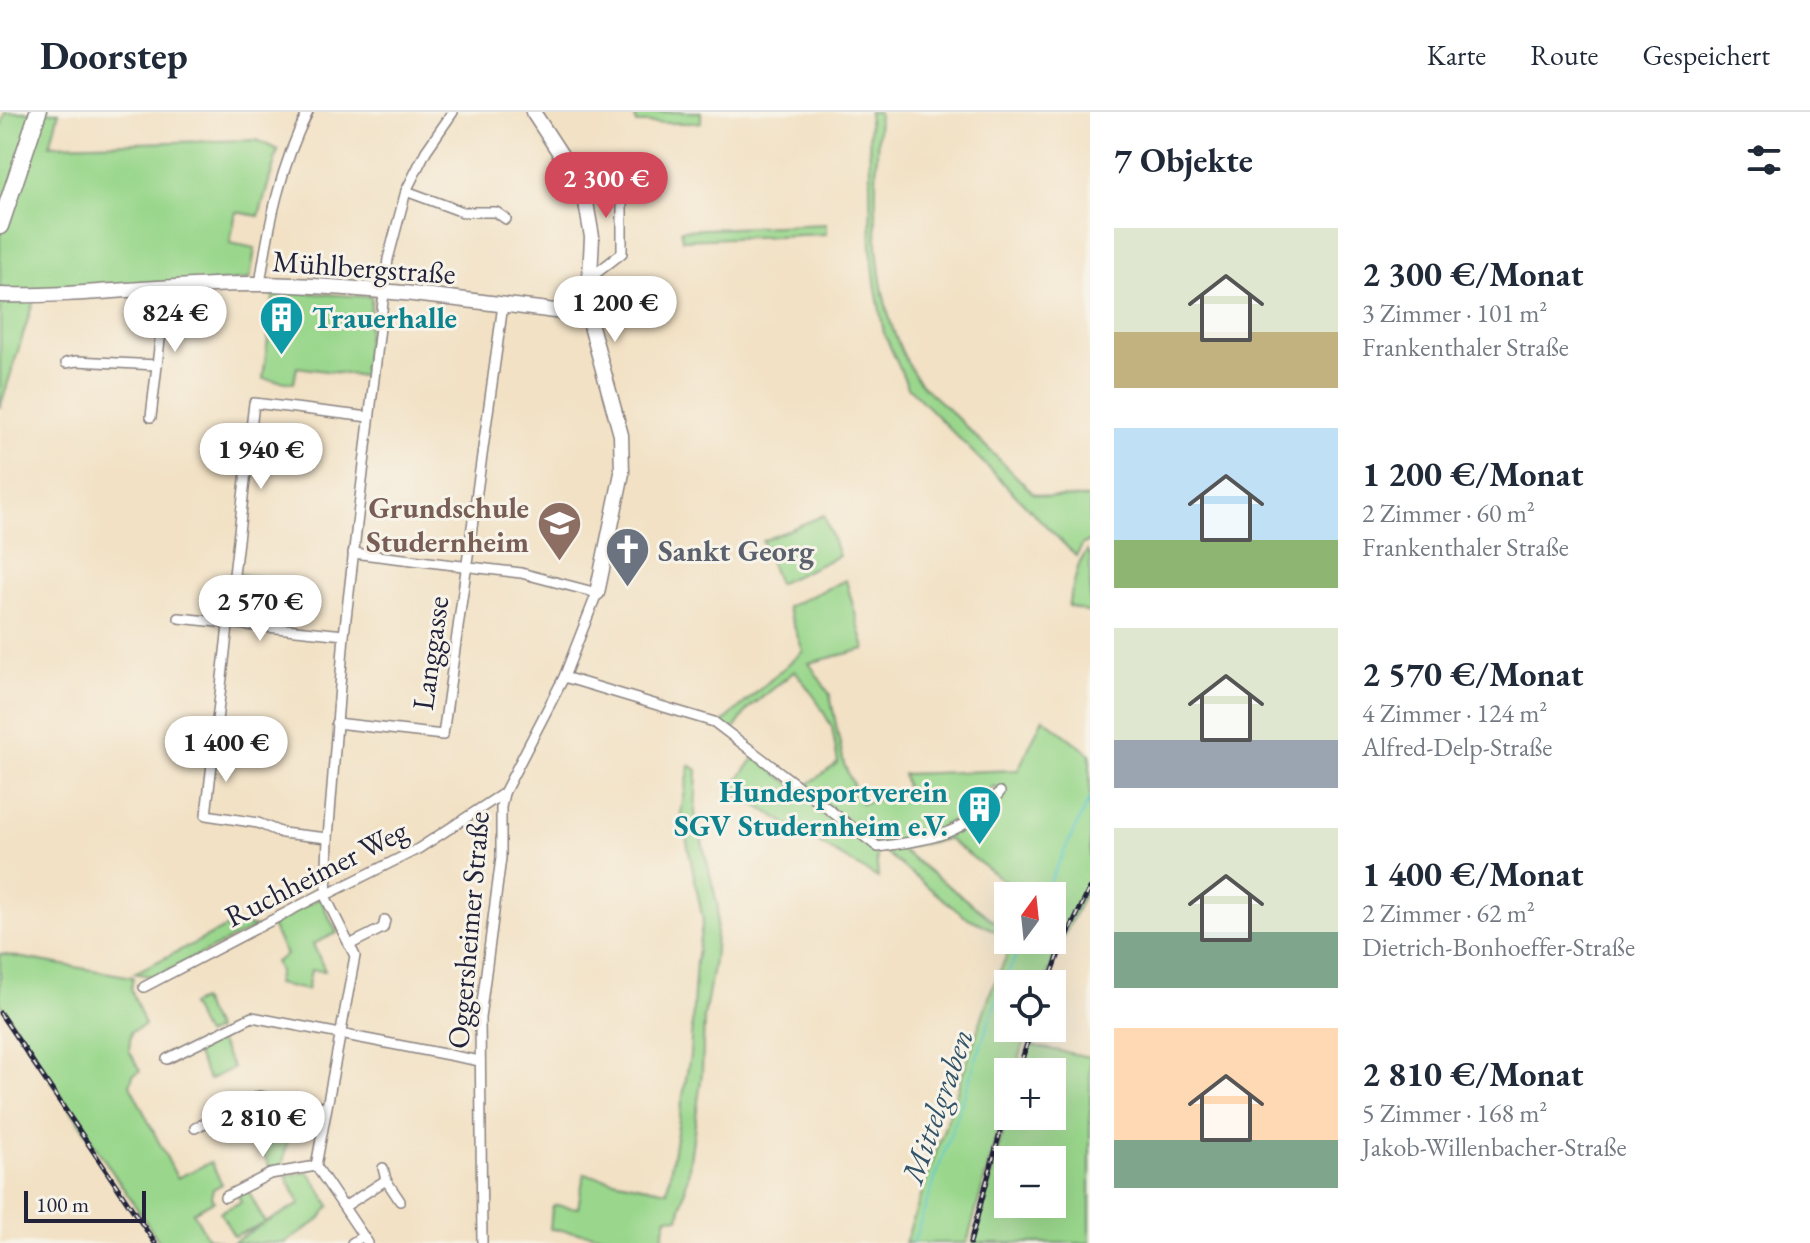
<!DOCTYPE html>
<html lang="de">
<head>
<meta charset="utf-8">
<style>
  body { margin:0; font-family:"EB Garamond",serif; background:#f2f2f3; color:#1f2937; height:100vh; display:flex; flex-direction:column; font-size:30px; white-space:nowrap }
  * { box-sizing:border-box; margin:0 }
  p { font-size:26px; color:#747a83 }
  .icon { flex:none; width:44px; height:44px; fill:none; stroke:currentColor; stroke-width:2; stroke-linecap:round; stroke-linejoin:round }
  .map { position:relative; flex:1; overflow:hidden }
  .details { display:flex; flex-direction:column; background:#fff; width:720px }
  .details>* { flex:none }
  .needle { width:52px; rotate:15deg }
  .buttons { position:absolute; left:994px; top:770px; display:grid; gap:16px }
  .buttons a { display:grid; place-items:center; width:72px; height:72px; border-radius:0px; background:#fff; box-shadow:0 8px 32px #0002; font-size:40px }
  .scale { position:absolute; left:24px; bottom:20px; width:122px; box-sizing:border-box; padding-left:8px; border:4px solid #22223b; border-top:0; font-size:22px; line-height:28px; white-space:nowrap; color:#22223b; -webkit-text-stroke:6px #f7f3e8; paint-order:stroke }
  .price { position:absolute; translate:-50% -68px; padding:0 18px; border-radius:28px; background:#fff; color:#222; font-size:26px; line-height:52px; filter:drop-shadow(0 2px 4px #0008) }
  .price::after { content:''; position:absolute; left:50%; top:48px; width:24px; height:18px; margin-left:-12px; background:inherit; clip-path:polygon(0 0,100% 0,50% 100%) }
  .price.active { background:#d1495b; color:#fff }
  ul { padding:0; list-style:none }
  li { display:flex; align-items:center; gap:24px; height:200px; padding:0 24px }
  li span { display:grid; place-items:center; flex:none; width:224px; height:160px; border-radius:0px; color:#555 }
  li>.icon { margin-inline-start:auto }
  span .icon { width:96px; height:96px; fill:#fffc; stroke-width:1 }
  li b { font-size:34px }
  h2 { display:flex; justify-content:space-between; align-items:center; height:96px; padding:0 24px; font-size:34px }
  header { display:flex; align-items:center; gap:48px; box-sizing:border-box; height:112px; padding:0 40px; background:#fff; border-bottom:2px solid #e0e1e3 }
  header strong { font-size:38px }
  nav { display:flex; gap:44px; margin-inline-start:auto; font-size:28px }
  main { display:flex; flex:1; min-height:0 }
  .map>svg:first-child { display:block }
</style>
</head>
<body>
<header>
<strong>Doorstep</strong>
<nav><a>Karte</a><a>Route</a><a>Gespeichert</a></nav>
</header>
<main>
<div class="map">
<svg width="1090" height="1131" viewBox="0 0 1090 1131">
  <rect width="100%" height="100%" fill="#f7f3e8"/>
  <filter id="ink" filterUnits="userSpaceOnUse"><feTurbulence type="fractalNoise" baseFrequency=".0125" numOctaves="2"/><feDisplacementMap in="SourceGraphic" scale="16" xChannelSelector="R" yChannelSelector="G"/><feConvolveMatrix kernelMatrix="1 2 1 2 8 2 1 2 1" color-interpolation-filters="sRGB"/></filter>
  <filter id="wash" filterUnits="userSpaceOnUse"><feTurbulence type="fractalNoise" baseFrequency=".006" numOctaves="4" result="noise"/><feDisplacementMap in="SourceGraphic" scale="32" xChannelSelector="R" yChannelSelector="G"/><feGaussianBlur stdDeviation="1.8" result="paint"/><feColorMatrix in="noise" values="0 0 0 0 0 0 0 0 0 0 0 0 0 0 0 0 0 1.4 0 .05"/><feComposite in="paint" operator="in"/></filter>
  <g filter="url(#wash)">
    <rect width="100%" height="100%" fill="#f2e1c4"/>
    <g fill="#9ad78c" stroke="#5e7c64" stroke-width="2" fill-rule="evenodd">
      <path d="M5 0H59L50 33 257 28 278 38 259 104 236 100 230 131 255 136 250 167 34 188 0 296V19Z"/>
      <path d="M635 0H701V11H636Z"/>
      <path d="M869 0H879C875 87 866 186 915 264 923 277 939 288 950 299 977 326 1005 353 1033 381L1047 385 1090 386V429L1083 432 1076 444 908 275 884 221 876 177 871 137Z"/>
      <path d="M826 112V122L682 128 681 118Z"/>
      <path d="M274 179 372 185 363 264 297 255 294 271 263 267Z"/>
      <path d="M824 403 839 444 778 472 762 429Z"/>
      <path d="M1087 439 1090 443V501L1068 494 1079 452Z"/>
      <path d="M240 462 289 468 284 511 244 507 238 503 236 496Z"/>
      <path d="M846 468 865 537 809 551 830 583 844 652 861 691 907 681 903 662 1018 658 1043 606 1090 642V770L1057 839 1044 872H1008V916H1029L1015 960H1008V982L967 1131H905L992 876 1014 828H1052V784H1024L948 727 899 736 1008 820V825L964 804 804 675 838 651 832 615 816 587 795 559 748 597 732 620 721 612 803 539 787 495ZM993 674 1000 680 948 722 944 713 961 705Z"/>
      <path d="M755 645 876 737 878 766 730 678Z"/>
      <path d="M690 653 697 658 695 701 718 795 714 849 704 906 702 961 688 1063 679 1106 667 1105 661 1131 550 1117 552 1096 555 1093 578 1096 584 1062 667 1079 690 943 696 849 703 808 681 700Z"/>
      <path d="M320 786 337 821 313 832 325 859 311 858 307 878 276 872 279 859 275 850 286 843 270 811Z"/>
      <path d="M235 811 256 815 155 865 134 861Z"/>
      <path d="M0 842 133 865 131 877 145 913 131 920 129 938 140 959 133 963 130 973 177 1066 211 1050 222 1072 213 1077 211 1085 214 1089 193 1100 207 1125 224 1131H160L0 892Z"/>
      <path d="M201 888 216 918 205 923 190 893Z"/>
      <path d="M217 925 233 956 209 968 194 937Z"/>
      <path d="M1029 933 1090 945V1131H973L1008 1001V1004H1052V960H1021ZM1008 1048H1052V1092H1008Z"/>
      <path d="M261 1015 289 1021 282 1056 271 1058 258 1032Z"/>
      <path d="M309 1060 330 1094 319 1108 285 1131H232L263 1112 234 1124 220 1100 241 1090 238 1083 248 1078 265 1111 300 1092 286 1064Z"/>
    </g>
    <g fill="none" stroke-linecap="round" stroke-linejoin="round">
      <g stroke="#5bc8d0" stroke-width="2">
        <path d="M1043 784 1090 685"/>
        <path d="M913 1131 999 881 1023 828"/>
      </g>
    </g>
  </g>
  <g filter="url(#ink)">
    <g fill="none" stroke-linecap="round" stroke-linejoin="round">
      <defs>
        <g id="street">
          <path d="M406 79 463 100H496L506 107"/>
          <path d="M590 166 622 141V50"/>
          <path d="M260 172C269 112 280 55 308 0"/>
          <path d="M66 251 76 249 157 253"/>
          <path d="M151 305 166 176"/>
          <path d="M353 441 521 461 597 481 564 565 504 681 501 695V746L480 906 482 1131"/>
          <path d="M179 506 344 523"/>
          <path d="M564 565 714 610 878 735C930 727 965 724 1000 680"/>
          <path d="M336 611 443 623 503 193"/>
          <path d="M214 631 268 637"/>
          <path d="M328 726 282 721 258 711 206 703 254 291 369 305"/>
          <path d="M349 833 383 816 385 808"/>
          <path d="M144 875 322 782 330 781 418 737 504 681"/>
          <path d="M167 947 252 905 480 949"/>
          <path d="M195 1016 259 984 326 996"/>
          <path d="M383 1056 386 1068"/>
          <path d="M225 1085 270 1062 316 1054"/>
          <path d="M344 1095 386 1068 400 1089"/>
          <path d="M352 1131 363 1124"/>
          <path d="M368 1131 316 1054 355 844 326 786 328 726 344 523 388 147 406 79 426 39 453 0"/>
        </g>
        <g id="secondary">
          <path d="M533 0 576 66 585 85 592 125 588 203 621 323 622 361 597 481"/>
          <path d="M0 183C87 185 174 171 261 172 371 174 480 190 588 203"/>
        </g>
        <path id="highway" d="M0 114 38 0"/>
      </defs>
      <use href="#street" stroke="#8a8280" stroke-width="12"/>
      <use href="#secondary" stroke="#8a8280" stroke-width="17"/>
      <use href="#highway" stroke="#8a8280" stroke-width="19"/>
      <use href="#street" stroke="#fff" stroke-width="9"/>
      <use href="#secondary" stroke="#fff" stroke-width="14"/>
      <use href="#highway" stroke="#fff" stroke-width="16"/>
      <defs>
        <g id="rail">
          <path d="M1048 872 1060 839 1090 776"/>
          <path d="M0 901 155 1131"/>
          <path d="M1018 960 1032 916"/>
          <path d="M970 1131 1008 992"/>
        </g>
      </defs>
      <use href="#rail" stroke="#22223b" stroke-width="5"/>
      <use href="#rail" stroke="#f7f3e8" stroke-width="2" stroke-dasharray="6" stroke-linecap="butt"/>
    </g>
  </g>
  <defs>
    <symbol id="building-pin" viewBox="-11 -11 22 30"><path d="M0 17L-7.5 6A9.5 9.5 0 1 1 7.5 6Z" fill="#0f9aa8" stroke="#f7f3e8"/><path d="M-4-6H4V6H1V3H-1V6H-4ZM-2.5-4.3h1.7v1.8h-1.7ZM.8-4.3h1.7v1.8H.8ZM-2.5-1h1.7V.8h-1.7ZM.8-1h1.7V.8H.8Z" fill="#fff"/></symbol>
    <symbol id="school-pin" viewBox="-11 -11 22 30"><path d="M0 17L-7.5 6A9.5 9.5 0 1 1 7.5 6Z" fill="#8d6e63" stroke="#f7f3e8"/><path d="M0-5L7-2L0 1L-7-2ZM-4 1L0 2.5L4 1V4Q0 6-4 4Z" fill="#fff"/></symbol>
    <symbol id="church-pin" viewBox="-11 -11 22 30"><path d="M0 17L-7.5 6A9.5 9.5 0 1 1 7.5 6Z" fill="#6b7280" stroke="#f7f3e8"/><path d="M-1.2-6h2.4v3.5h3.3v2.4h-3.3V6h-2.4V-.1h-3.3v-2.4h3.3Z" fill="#fff"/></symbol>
  </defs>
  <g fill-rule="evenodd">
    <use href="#building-pin" x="256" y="180" width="51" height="69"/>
    <use href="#school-pin" x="534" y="386" width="51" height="69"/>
    <use href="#church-pin" x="602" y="412" width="51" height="69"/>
    <use href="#building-pin" x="954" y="670" width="51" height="69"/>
  </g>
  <g text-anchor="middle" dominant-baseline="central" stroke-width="6" stroke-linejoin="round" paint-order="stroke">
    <g font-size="30" fill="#22223b" stroke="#f7f3e8">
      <text transform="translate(364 155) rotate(4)">Mühlbergstraße</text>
      <text transform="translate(430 541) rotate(-82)">Langgasse</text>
      <text transform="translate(316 761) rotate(-27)">Ruchheimer Weg</text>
      <text transform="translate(468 818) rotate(-85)">Oggersheimer Straße</text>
    </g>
    <g font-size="30" font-weight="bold" fill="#0d838f" stroke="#f7f3e8" text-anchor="start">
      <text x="312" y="205">Trauerhalle</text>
      <text x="948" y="679" text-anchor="end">Hundesportverein<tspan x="948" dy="34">SGV Studernheim e.V.</tspan></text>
    </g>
    <g font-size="30" font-weight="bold" fill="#785e54" stroke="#f7f3e8" text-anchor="end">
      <text x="529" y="395">Grundschule<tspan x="529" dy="34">Studernheim</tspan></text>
    </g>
    <g font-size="30" font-weight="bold" fill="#5b616d" stroke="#f7f3e8" text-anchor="start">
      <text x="658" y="438">Sankt Georg</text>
    </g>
    <g font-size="32" font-style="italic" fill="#335468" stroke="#f7f3e8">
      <text transform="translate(937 994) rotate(-71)">Mittelgraben</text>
    </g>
  </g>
</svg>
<div class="buttons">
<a><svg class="needle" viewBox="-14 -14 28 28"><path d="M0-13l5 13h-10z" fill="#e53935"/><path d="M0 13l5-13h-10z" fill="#747a83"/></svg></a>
<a><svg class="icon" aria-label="locate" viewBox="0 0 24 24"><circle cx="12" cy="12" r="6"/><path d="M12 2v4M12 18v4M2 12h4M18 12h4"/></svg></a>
<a>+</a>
<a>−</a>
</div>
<div class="scale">100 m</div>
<b class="price active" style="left:606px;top:108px">2 300 €</b>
<b class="price" style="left:615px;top:232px">1 200 €</b>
<b class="price" style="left:175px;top:242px">824 €</b>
<b class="price" style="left:261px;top:379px">1 940 €</b>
<b class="price" style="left:260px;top:531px">2 570 €</b>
<b class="price" style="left:226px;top:672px">1 400 €</b>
<b class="price" style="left:263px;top:1047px">2 810 €</b>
</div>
<section class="details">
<h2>7 Objekte<svg class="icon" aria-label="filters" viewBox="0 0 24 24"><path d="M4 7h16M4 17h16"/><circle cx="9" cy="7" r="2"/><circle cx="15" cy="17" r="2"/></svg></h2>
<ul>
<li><span style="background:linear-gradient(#dfe7d0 65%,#c2b280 0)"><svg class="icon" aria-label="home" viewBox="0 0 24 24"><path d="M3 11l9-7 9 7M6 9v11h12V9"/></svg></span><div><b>2 300 €/Monat</b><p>3 Zimmer · 101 m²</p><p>Frankenthaler Straße</p></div></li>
<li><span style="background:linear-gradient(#bfe0f5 70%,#8fb573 0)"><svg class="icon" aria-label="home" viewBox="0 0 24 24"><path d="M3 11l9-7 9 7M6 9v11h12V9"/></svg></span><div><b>1 200 €/Monat</b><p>2 Zimmer · 60 m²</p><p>Frankenthaler Straße</p></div></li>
<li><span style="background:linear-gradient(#dfe7d0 70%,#9aa5b1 0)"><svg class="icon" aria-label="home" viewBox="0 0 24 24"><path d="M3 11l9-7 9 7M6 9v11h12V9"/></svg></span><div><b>2 570 €/Monat</b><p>4 Zimmer · 124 m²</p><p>Alfred-Delp-Straße</p></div></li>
<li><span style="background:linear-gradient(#dfe7d0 65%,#7fa58c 0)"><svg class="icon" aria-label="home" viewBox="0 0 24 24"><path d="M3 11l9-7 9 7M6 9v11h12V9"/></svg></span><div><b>1 400 €/Monat</b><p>2 Zimmer · 62 m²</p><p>Dietrich-Bonhoeffer-Straße</p></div></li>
<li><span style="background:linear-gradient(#ffd9b3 70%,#7fa58c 0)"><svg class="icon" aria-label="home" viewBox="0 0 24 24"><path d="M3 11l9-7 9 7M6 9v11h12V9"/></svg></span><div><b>2 810 €/Monat</b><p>5 Zimmer · 168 m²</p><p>Jakob-Willenbacher-Straße</p></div></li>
</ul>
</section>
</main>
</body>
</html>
